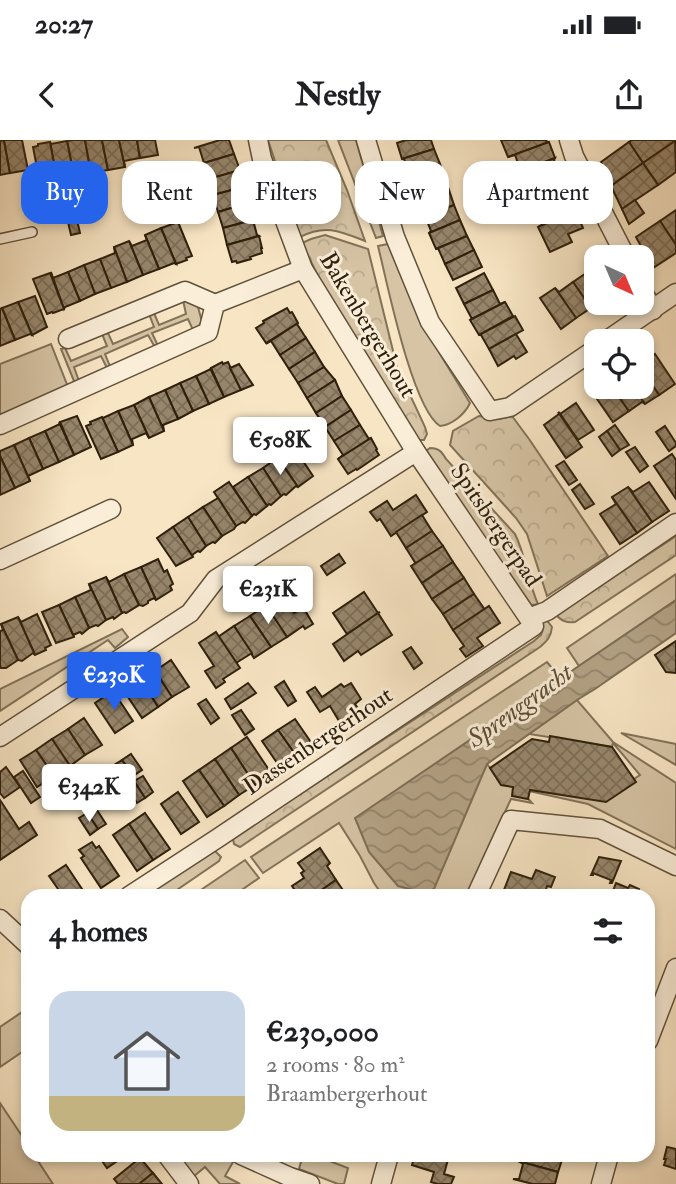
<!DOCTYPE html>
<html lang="en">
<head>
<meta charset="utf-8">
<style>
  body { margin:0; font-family:"IM FELL Double Pica",serif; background:#f2f2f2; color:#202124; height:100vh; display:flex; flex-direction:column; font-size:26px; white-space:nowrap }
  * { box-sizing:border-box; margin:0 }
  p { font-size:23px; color:#757577 }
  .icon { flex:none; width:38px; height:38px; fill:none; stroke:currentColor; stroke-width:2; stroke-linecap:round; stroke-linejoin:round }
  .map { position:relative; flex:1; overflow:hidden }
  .details { position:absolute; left:21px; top:749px; width:634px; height:273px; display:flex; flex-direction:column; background:#fff; border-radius:21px; box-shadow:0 4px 10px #0003 }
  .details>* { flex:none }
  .banner { position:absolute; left:21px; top:21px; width:635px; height:63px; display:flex; gap:14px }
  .needle { width:46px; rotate:136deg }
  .fabs { position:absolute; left:584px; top:105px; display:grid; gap:14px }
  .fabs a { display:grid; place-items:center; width:70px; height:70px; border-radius:14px; background:#fff; box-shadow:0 4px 10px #0003; font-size:35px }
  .price { position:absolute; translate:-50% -60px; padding:0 16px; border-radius:7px; background:#fff; color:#222; font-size:23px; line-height:46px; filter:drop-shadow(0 2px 4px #0008) }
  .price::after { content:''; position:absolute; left:50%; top:42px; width:21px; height:16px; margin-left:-10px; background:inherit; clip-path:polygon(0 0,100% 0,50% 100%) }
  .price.selected { background:#2563eb; color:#fff }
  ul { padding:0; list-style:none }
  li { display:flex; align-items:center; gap:21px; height:175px; padding:0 28px }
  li+li { border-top:2px solid #e0e0e0 }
  li span { display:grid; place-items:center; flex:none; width:196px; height:140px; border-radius:21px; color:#555 }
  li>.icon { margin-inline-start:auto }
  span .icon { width:84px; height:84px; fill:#fffc; stroke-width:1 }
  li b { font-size:30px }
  h2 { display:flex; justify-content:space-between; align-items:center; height:84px; padding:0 28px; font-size:30px }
  .chip { padding:0 24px; border-radius:21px; background:#fff; box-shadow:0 4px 10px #0003; font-size:24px; line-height:63px }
  .chip.selected { background:#2563eb; color:#fff }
  .status { display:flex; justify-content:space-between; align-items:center; height:49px; padding:0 35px; background:#fff; direction:ltr }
  .status svg { height:19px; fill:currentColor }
  header { display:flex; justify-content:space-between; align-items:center; height:91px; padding:0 28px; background:#fff; font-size:32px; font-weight:700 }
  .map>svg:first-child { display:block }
</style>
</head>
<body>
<div class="status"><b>20:27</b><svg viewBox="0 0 49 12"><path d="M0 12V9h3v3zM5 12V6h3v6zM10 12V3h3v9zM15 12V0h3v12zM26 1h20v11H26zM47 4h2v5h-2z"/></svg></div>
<header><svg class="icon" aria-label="back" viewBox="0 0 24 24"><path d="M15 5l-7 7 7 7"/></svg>Nestly<svg class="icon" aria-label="share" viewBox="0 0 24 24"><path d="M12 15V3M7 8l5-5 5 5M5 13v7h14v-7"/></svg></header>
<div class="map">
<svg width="676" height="1044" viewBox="0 0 676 1044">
  <defs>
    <pattern id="forest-crowns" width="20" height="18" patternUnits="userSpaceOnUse" patternTransform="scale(1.75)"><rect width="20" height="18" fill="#d6c4a5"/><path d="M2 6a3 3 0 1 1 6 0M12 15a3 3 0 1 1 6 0" fill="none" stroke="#b8a88d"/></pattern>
    <pattern id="water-waves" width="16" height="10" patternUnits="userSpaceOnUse" patternTransform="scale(1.75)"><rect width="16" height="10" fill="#b3a285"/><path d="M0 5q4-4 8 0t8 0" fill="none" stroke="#92846b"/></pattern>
    <pattern id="building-cross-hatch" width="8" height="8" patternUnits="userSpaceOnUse" patternTransform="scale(1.75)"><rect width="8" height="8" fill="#97866c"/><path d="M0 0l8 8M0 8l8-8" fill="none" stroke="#7c6d57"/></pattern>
  </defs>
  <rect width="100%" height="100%" fill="#f8e5c4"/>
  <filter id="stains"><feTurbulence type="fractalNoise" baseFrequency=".00286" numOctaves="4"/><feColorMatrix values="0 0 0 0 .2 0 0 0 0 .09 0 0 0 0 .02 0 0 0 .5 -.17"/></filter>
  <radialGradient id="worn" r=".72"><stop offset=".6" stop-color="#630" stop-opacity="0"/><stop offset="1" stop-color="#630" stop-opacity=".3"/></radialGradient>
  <g fill="#d6c4a5" stroke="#827258" stroke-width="2">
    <path d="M338 0H356L383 96 376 98Z"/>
    <path d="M388 104 415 166 440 214 470 263C465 274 452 285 440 286 412 268 387 142 378 106Z"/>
    <path d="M192 159 198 167 202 182 197 188 193 190 188 179 152 193 159 208 156 209 148 195 105 214 111 229 108 230 101 216 74 227 80 244 76 246 61 209 65 208 71 221 107 206 102 194 108 193 113 204 154 187 149 174 154 173 159 185 186 174 183 160Z"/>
    <path d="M51 204 68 247 0 278V224Z"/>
    <path d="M430 308C439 308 442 312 446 319L515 394C526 416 528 442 538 464L527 466 426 311Z"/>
    <path d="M676 434V460L579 526 567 508Z"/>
    <path d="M122 489 128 497 115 508 108 500 0 571V549Z"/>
    <path d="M547 522 561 539 356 678 481 636 487 624 499 639 615 651 640 635 613 603 612 607 529 594 577 560 613 602 676 643V709L588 664 520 649 532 663 511 659 466 756H383L374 743 360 716 339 683 263 733 251 717Z"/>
    <path d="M621 593 676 604V625Z"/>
    <path d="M215 711 221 717 219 721 168 756H145L210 712Z"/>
    <path d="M245 720 259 738 233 756H192Z"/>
    <path d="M28 868V908L0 927V887Z"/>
    <path d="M0 963 28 1005V1015H34L53 1044H0Z"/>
    <path d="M177 1015H223L233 1022 225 1036 240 1044H220L205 1027 193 1037Z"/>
    <path d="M303 1015H314L348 1028 344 1044H338L299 1029Z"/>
  </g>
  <g fill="url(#forest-crowns)" stroke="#827258" stroke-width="2">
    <path d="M268 0H326L347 50 365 101C340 91 325 84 300 97Z"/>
    <path d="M325 95 368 109 397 227 425 287 427 294 424 300H419L333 167 302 103 311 99Z"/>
    <path d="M479 276 499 279 512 276 529 299 608 416 547 456 527 394 516 378 450 305 453 291Z"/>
    <path d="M676 396V415L575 482C566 483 562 481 556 475Z"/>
    <path d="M546 479 552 487C551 497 547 501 540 507L240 707 234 704 233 699 239 694 534 501 541 495 543 489 540 483Z"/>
  </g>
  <path fill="url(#water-waves)" stroke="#7e6e55" stroke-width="2" d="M676 460V493L595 549 577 560 487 624 434 749 425 753 398 746 369 712 355 678Z"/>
  <g fill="url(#building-cross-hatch)" stroke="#2e200c" stroke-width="2">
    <path d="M3 0H4L10 33 0 35V1Z"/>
    <path d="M4 0H22L28 30 10 33Z"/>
    <path d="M72 0H85L91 33 89 28 73 31 67 1Z"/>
    <path d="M85 0H102L108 30 91 33Z"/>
    <path d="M102 0H119L125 27 108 30Z"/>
    <path d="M119 0H137L140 18 124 21 125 27Z"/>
    <path d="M137 0H155L158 15 140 18Z"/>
    <path d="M220 0H229L234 14 204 23 199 7 194 8Z"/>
    <path d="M406 0H431L434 9 402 19 397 3Z"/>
    <path d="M501 0H546L547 2H549L508 17Z"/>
    <path d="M632 0H674L675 1 643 23 629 2Z"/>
    <path d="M67 1 73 31 57 34V40L50 2 51 4Z"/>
    <path d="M675 1 676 32 658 45 643 23Z"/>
    <path d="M50 2 57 40 40 43 33 7 38 6V4Z"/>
    <path d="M549 2 555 18 521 31 515 15 508 17Z"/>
    <path d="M629 2 643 23 611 46 601 22Z"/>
    <path d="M434 9 440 24 410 35 404 19H402Z"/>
    <path d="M234 14 240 30 209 39 204 23Z"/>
    <path d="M555 18 554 20 560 37 546 42 549 51 531 58 521 31Z"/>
    <path d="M643 23 658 45 622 69 611 46Z"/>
    <path d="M440 24 446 42 416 52 410 35Z"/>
    <path d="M240 30 243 47 213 55 209 39Z"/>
    <path d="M243 47 248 63 218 72 213 55Z"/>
    <path d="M448 47 454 65 425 76 418 59Z"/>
    <path d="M549 51 553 59 567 53 575 70 538 87 543 84 531 58Z"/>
    <path d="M635 60 644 73 629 84 622 69Z"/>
    <path d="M248 63 253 80 223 88 218 72Z"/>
    <path d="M454 65 460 80 429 93 431 91 425 76Z"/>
    <path d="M575 70 583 88 568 94 572 102 550 112 538 87Z"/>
    <path d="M676 70V105L660 81Z"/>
    <path d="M77 80 80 93 71 95 68 82Z"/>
    <path d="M253 80 257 95 259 96 227 105 223 88Z"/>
    <path d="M460 80 467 96 436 109 429 93Z"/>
    <path d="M660 81 676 105V113L653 128 636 97Z"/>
    <path d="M178 82 192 116 186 118 187 120 176 124 161 88Z"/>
    <path d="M161 88 176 124 174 123 159 129 145 95Z"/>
    <path d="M145 95 159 129 143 135 129 101 132 106 147 100Z"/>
    <path d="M259 96 262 108H261L262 113 250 117 251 119 237 123 236 121 232 122 227 105Z"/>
    <path d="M467 96 474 110 445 124 438 108 436 109Z"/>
    <path d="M129 101 143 135 127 142 114 107Z"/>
    <path d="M114 107 127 142 111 148 100 119 115 113Z"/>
    <path d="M474 110 482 127 453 140 445 124Z"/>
    <path d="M100 119 111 148 95 154 84 125Z"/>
    <path d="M84 125 95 154 80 161 68 132Z"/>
    <path d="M51 132 53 138 68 132 80 161 65 167 64 169Z"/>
    <path d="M588 132 597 145V163H599L591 168 573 142Z"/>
    <path d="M50 133 64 169 53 173 52 172 47 174 33 139Z"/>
    <path d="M484 133 493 150 464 164 456 148Z"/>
    <path d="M573 142 591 168 576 178 555 148 559 152Z"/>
    <path d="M555 148 576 178 561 189 540 158Z"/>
    <path d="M493 150 500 164 505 162 470 180 472 179 464 164Z"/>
    <path d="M35 156 47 187 32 195 18 162Z"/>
    <path d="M18 162 32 195 30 194 15 200 2 168Z"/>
    <path d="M505 162 513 176 479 195 470 180Z"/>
    <path d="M2 168 15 200 0 206V169Z"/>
    <path d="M287 168 290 173 292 172 298 183 266 203 256 188 264 183 263 181Z"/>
    <path d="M515 176 523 190 489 209 481 195H479Z"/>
    <path d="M298 183 297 184 306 198 280 215 271 201 266 204Z"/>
    <path d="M516 194 527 212 516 219 514 216 498 226 489 209Z"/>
    <path d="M306 198 315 212 289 229 280 215Z"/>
    <path d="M315 212 324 227 298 243 289 229Z"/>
    <path d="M655 214 675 244 659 255 642 230V223Z"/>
    <path d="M222 222 223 224 228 222 241 250 224 257 211 228Z"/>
    <path d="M239 224 253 245 241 250 230 228Z"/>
    <path d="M324 227 335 240 307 258 298 243Z"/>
    <path d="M210 228 224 257 209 264 196 236 211 229Z"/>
    <path d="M642 230 659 255 645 264 633 247H642Z"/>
    <path d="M196 236 209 264 193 271 180 243Z"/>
    <path d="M335 240 342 256 316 273 307 258Z"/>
    <path d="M180 243 193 271 178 279 165 250Z"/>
    <path d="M608 247H612L629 271 613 282 595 256Z"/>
    <path d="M612 247H633L645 264 642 262 629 271Z"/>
    <path d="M165 250 178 279 163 285 164 291 149 257Z"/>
    <path d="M342 256 351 270 325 287 316 273Z"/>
    <path d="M149 257 164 291 149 298 134 265Z"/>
    <path d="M576 263 594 290 578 300 559 272 560 274Z"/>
    <path d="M134 265 149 298 146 293 132 299 133 305 118 271Z"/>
    <path d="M351 270 360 285 334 301 325 287Z"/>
    <path d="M118 271 133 305 118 312 102 277 103 278Z"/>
    <path d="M558 272 582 307 566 318 544 285 559 274Z"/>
    <path d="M77 276 91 307 74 315 60 282Z"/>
    <path d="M102 277 118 312 101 319 86 286 91 284 90 282Z"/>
    <path d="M59 282 74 315 59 322 45 291 60 284Z"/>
    <path d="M360 285 369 299 371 298 338 319 343 315 334 301Z"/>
    <path d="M615 285 629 305 620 310 607 291Z"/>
    <path d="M665 286 676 303V306L669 311 656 292Z"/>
    <path d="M45 291 59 322 43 329 29 298Z"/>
    <path d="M607 291 620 310 612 316 599 297Z"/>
    <path d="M29 298 43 329 28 336 30 341 14 305Z"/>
    <path d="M371 298 377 309 376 310 379 315 357 330 356 329 348 334 338 319Z"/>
    <path d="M291 303 313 336 298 347 275 313Z"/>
    <path d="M14 305 30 341 15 348 0 316V311Z"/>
    <path d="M635 307 648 326 640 332 626 312Z"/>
    <path d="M274 313 298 347 296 346 286 355 284 354 281 356 263 328 277 318Z"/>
    <path d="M672 314 676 320V359L654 326Z"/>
    <path d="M0 316 15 348 0 355Z"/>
    <path d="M564 321 577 340 569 345 556 326Z"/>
    <path d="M263 328 281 356 271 365 269 364 267 366 248 337Z"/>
    <path d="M248 337 267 366 256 375 254 374 252 376 233 347Z"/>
    <path d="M229 342 252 376 245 383 243 382 236 386 214 352Z"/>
    <path d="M649 342 669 371 652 382 628 347 633 352Z"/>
    <path d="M580 344 594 364 585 369 572 350Z"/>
    <path d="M628 347 652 382 637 393 612 357Z"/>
    <path d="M416 355 427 372 391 396 380 379 377 381 370 372 387 361 393 370Z"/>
    <path d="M612 357 637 393 620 404 600 374 616 364Z"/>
    <path d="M218 358 236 386 234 389 222 396 203 367Z"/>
    <path d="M203 367 222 396 215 403 213 402 206 406 188 377Z"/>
    <path d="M422 375 432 391 406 408 396 392Z"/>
    <path d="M188 377 206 406 200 412 198 411 192 415 193 417 173 387Z"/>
    <path d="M173 387 193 417 176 426 157 398Z"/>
    <path d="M432 391 443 406 416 424 406 408Z"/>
    <path d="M443 406 453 422 422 443 411 426Z"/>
    <path d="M339 414 345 423 327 435 321 426Z"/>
    <path d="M158 419 164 432 167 430 173 444 170 446 172 450 156 460 141 427Z"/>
    <path d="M453 422 464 438 432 459 422 443Z"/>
    <path d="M141 427 156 460 154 458 148 461V463L143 466 139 465 124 434Z"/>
    <path d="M124 434 139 465 126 473 124 472 122 473 106 437 109 442Z"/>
    <path d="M106 437 122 473 114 479 113 477 106 480 89 444Z"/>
    <path d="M464 438 474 454 443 474 432 459Z"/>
    <path d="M89 444 106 480 98 486 96 485 89 488 75 457 91 450Z"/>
    <path d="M279 450 294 473 303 467 313 484 305 489 303 486 287 497 262 461Z"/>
    <path d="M364 452 378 473 380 472 347 494 333 473Z"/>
    <path d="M474 454 485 470 453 490 443 474Z"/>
    <path d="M75 457 89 488 82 494 80 492 73 495 74 497 59 465Z"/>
    <path d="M59 465 74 497 56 503 42 472Z"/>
    <path d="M266 465 287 497 271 507 250 476Z"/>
    <path d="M489 466 500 483 477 498 483 506 466 517 460 509 464 506 453 490Z"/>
    <path d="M378 473 392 495 361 515 358 511 344 521 333 504Z"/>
    <path d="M37 474 51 505 45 508 46 510 35 515 18 477 21 482Z"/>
    <path d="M250 476 271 507 254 518 234 486Z"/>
    <path d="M18 477 35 515 33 513 22 521 18 520 1 484Z"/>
    <path d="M1 484 18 520 6 528H1L0 525V491L3 490Z"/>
    <path d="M234 486 252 513 236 523 218 497Z"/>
    <path d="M216 492 240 528 223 539 225 542 216 548 205 531 214 526 199 503Z"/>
    <path d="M676 501V533L666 532 655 515Z"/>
    <path d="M411 507 422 523 414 529 403 512Z"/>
    <path d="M171 520 189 547 172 557 155 531Z"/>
    <path d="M155 531 172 557 158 567 141 540Z"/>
    <path d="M141 540 158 567 142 578 124 551Z"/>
    <path d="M284 541 296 561 288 566 275 547Z"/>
    <path d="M248 543 256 553 231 569 225 559Z"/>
    <path d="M351 543 361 559 355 564 361 573 342 586 330 566 320 572 307 552 315 547 322 557 341 544 344 547Z"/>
    <path d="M113 551 133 581 115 593 95 563Z"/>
    <path d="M206 559 219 578 211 584 198 564Z"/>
    <path d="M241 570 254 589 245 595 232 575Z"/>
    <path d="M84 578 102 605 85 615 68 589Z"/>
    <path d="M295 579 317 611 301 621 302 624 278 590Z"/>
    <path d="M68 589 85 615 70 626 52 599Z"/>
    <path d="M278 590 302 624 300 622 284 633 262 601Z"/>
    <path d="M550 596 612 607 636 642 606 662 530 650 528 659 512 656 513 647 501 645 490 628 532 599 549 602Z"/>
    <path d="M247 597 271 633 255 645 231 608Z"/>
    <path d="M52 599 70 626 54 636 36 610Z"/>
    <path d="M231 608 255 645 239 655 215 619Z"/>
    <path d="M36 610 54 636 37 647 20 620Z"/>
    <path d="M131 614 142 630 133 636 122 620Z"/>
    <path d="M215 619 239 655 224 666 199 630Z"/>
    <path d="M122 620 133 636 125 642 114 625Z"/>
    <path d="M6 627 20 647 4 658 0 653V632Z"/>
    <path d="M199 630 224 666 207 677 183 641Z"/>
    <path d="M23 631 40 657 31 663 14 637Z"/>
    <path d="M143 636 153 652 145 658 134 641Z"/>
    <path d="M134 641 145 658 137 663 126 646Z"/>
    <path d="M178 652 199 682 181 694 161 664Z"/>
    <path d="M0 660 19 689 29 682 37 695 0 720Z"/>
    <path d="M95 667 106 684 98 689 87 673Z"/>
    <path d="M87 673 98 689 90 695 79 678Z"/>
    <path d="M145 673 170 709 153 720 129 684Z"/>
    <path d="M129 684 153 720 137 731 113 695Z"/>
    <path d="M92 702 96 708 99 706 119 736 101 748 81 718 84 716 79 710Z"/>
    <path d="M320 708 330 723 327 726 336 740 313 756H299L292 746 304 738 301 733 304 731 298 723Z"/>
    <path d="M599 717 621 721 612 743H610L611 740 593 733V735H591Z"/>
    <path d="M66 725 84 752 78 756H63L49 736Z"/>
    <path d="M536 730 555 737 551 747 547 746 544 756H520L504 750 511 732 532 739Z"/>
    <path d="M336 740 347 756H313Z"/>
    <path d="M616 743 628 748 630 745 639 749 638 752 647 756H611Z"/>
    <path d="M667 1007 676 1009V1029L664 1025 666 1019H664Z"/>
    <path d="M98 1015H126L107 1028Z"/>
    <path d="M415 1015H446L455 1018 449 1016 444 1034 454 1037 451 1044H438L431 1042 434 1032 412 1025Z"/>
    <path d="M520 1015H560L559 1020H562L558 1032 518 1021Z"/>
    <path d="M140 1018 153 1033 139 1044H118L114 1039Z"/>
    <path d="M518 1021 558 1032 555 1044H533L513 1039H519L523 1024Z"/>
    <path d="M153 1033 162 1044H139Z"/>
  </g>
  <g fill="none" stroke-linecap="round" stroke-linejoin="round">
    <defs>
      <path id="service" d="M0 99 32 92"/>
      <g id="minor">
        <path d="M366 0 395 97 430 182 490 271 510 267 597 208"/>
        <path d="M569 0 574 16 626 117"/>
        <path d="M642 150 653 170"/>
        <path d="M68 199 185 151 215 164"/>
        <path d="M606 201 676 153"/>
        <path d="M0 285 208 192 215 164 303 129"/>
        <path d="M0 420 111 369"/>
        <path d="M529 478 547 471 676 383"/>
        <path d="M0 597 190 473 216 439 416 312"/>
        <path d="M129 756 218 698 534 486 416 312 303 129 262 19 258 0"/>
        <path d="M476 756 511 680 600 689 676 726"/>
        <path d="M0 779 28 805"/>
        <path d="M648 901 676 828"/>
        <path d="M167 1015 189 1044"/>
        <path d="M241 1015 290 1037 310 1044"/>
        <path d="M381 1044 389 1015"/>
        <path d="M601 1044 609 1015"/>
      </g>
    </defs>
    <use href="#service" stroke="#60513a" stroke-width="12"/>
    <use href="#minor" stroke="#60513a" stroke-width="21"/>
    <use href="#service" stroke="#faeed9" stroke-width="9"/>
    <use href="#minor" stroke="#faeed9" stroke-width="18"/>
  </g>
  <g text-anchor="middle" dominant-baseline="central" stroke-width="6" stroke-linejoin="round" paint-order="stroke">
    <g font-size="24" fill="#2e200c" stroke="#faeed9">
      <text transform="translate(368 185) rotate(59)">Bakenbergerhout</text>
      <text transform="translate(496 385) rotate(56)">Spitsbergerpad</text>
      <text transform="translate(318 601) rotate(-34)">Dassenbergerhout</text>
    </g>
    <g font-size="26" font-style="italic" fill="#5d4e36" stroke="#faeed9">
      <text transform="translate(520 566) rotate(-36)">Sprenggracht</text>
    </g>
  </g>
  <rect width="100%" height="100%" filter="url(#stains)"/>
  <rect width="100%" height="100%" fill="url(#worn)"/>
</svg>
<div class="fabs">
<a><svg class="needle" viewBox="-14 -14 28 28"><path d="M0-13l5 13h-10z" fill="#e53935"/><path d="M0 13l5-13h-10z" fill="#757577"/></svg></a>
<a><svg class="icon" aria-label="locate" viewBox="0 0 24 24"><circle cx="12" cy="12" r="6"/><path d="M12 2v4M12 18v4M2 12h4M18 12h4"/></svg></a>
</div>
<b class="price" style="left:280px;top:337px">€508K</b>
<b class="price" style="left:268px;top:486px">€231K</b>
<b class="price selected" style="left:114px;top:572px">€230K</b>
<b class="price" style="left:89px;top:684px">€342K</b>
<div class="banner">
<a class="chip selected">Buy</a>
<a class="chip">Rent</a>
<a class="chip">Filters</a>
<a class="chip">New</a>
<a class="chip">Apartment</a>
</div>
<section class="details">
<h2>4 homes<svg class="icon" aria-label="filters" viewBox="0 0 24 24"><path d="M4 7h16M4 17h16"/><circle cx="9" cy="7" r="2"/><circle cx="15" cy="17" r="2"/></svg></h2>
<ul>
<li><span style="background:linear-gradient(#c9d6e8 75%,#c2b280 0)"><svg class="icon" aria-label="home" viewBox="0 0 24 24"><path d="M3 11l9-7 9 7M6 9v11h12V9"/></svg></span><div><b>€230,000</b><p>2 rooms · 80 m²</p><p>Braambergerhout</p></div></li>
</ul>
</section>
</div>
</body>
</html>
